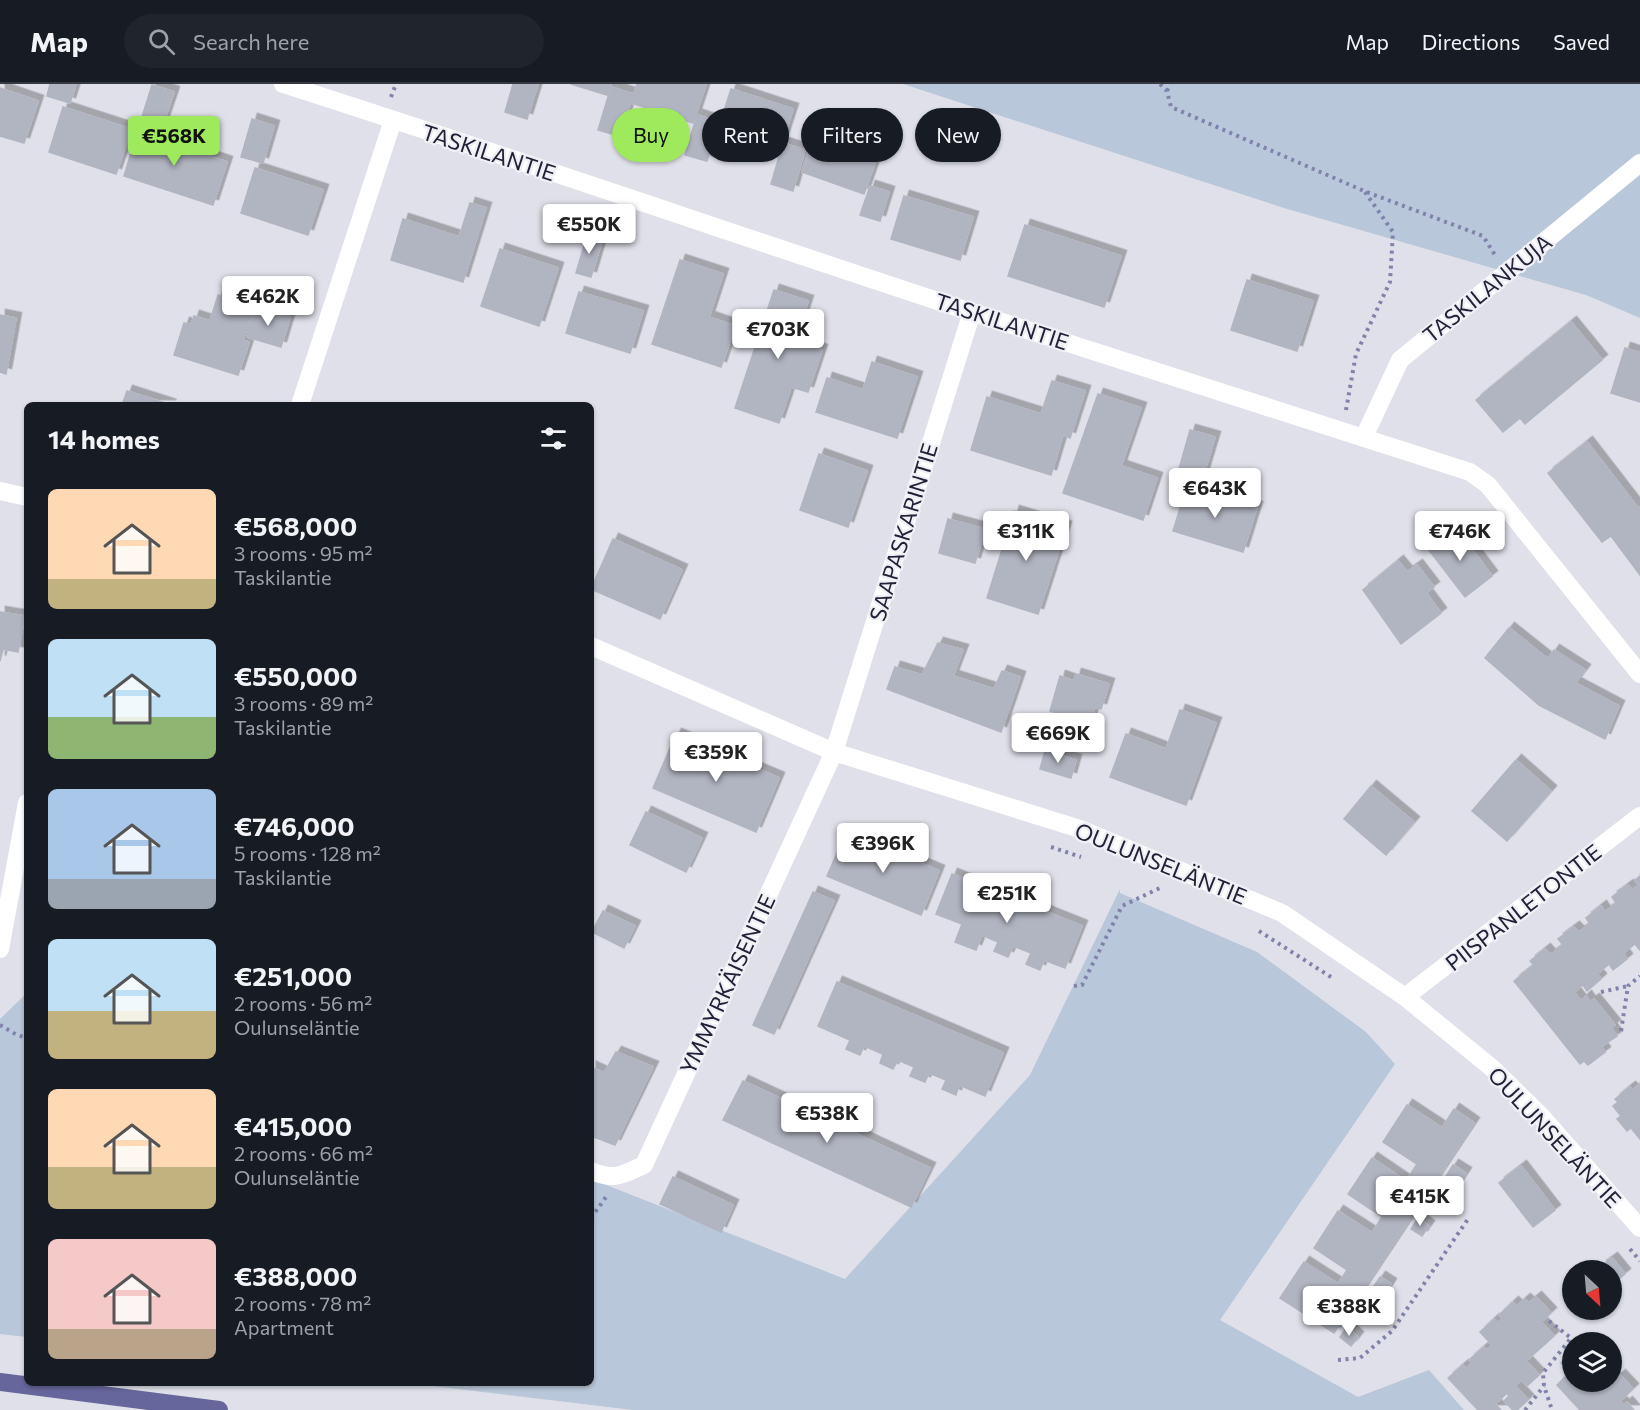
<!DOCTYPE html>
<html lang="en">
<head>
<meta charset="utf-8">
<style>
  body { margin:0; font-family:Commissioner,sans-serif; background:#20242c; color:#f1f3f6; height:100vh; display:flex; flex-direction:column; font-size:22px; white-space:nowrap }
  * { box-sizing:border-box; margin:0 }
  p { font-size:20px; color:#9ea1a6 }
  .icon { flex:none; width:33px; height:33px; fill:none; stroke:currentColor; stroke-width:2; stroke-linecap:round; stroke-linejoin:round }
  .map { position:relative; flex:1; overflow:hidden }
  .sheet { position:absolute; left:24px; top:318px; width:570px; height:984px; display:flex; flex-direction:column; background:#171b24; border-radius:9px; box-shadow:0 2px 4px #0004 }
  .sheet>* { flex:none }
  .hud { position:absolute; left:612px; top:24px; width:570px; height:54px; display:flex; gap:12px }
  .needle { width:39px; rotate:154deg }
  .tools { position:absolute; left:1562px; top:1176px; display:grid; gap:12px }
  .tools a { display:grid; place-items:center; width:60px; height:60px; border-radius:50%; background:#171b24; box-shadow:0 2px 4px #0004; font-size:30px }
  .price { position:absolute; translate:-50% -51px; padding:0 14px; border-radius:6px; background:#fff; color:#222; font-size:20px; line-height:39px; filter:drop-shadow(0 2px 3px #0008) }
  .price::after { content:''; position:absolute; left:50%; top:36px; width:18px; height:14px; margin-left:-9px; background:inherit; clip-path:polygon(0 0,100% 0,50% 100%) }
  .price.current { background:#9ee95c; color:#111 }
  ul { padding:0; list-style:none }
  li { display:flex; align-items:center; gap:18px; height:150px; padding:0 24px }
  li span { display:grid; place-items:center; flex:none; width:168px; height:120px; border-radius:9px; color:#555 }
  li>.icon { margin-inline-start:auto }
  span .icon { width:72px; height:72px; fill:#fffc; stroke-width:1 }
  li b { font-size:26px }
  h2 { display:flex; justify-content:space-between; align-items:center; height:72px; padding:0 24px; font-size:26px }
  .pill { padding:0 21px; border-radius:27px; background:#171b24; box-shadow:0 2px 4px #0004; font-size:21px; line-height:54px }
  .pill.current { background:#9ee95c; color:#111 }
  header { display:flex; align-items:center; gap:36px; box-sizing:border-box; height:84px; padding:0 30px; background:#171b24; border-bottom:2px solid #363941 }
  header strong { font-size:28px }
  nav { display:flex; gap:33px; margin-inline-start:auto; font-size:21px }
  .search { width:420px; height:54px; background:#20242c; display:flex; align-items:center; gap:15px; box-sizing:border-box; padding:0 21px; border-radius:33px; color:#9ea1a6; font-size:22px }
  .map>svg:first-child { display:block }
</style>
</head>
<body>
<header>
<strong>Map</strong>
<div class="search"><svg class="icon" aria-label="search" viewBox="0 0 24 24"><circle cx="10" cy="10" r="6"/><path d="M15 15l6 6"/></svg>Search here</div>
<nav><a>Map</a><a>Directions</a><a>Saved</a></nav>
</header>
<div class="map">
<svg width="1640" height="1326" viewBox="0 0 1640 1326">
  <defs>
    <filter id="shadow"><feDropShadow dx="5.5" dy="-5.5" stdDeviation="0" flood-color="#0004"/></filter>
  </defs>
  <rect width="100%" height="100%" fill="#dfe0e9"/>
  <g fill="#b8c7d9">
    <path d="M903 0H1640V234L1586 211 1284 124Z"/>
    <path d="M1120 805V809L1257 868 1366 948 1395 980 1220 1236 1358 1313 1429 1286 1464 1326H633L408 1299H591V1095L845 1195 1030 991Z"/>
    <path d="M27 909V1253L0 1250V935Z"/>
  </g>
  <g fill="#b1b4c1" stroke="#b2b4c2" stroke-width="1.5" filter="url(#shadow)">
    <path d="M50 0H76L70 19 47 12Z"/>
    <path d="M513 0H538L527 35 505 28Z"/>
    <path d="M571 0H611L607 11Z"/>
    <path d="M637 0H706L693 39 631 19Z"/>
    <path d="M152 1 174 8 161 46 140 39Z"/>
    <path d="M611 3 633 10 619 52 598 46Z"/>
    <path d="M0 4 38 17 24 59 0 52Z"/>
    <path d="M731 5 793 25 779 68 718 46Z"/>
    <path d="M63 23 131 45 116 90 49 68Z"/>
    <path d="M697 31 719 38 707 77 685 71Z"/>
    <path d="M252 35 274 42 263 79 241 73Z"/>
    <path d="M139 42 164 48 167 58 227 78 213 121 124 92Z"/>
    <path d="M817 43 880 64 864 110 802 88Z"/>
    <path d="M783 59 805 66 793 107 771 100Z"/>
    <path d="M255 84 323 106 308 151 241 129Z"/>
    <path d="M870 102 889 108 880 137 860 131Z"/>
    <path d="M904 112 973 133 960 176 891 155Z"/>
    <path d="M470 119 486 124 463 198 391 176 403 135 459 153Z"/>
    <path d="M1025 141 1121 172 1104 223 1008 192Z"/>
    <path d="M588 148 603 153 591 193 576 189Z"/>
    <path d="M500 165 558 184 539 242 481 222Z"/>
    <path d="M680 176 723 190 709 233 735 242 721 283 652 260Z"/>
    <path d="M1247 196 1313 217 1297 267 1231 246Z"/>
    <path d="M774 206 808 217 795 257 822 266 808 308 791 303 779 339 735 324Z"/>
    <path d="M579 208 643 227 630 269 566 249Z"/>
    <path d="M218 211 254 222 243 256 249 258 238 291 174 271 184 239 191 241 194 232 210 237Z"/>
    <path d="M256 223 290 233 281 263 247 253Z"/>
    <path d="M0 231 16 234 6 290 0 288Z"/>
    <path d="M1571 238 1602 276 1525 340 1520 334 1503 348 1476 316Z"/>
    <path d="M1625 264 1640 269V318L1611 309Z"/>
    <path d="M872 278 917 293 897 354 816 328 827 294 863 306Z"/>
    <path d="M1052 297 1085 307 1070 354 1063 351 1051 391 971 366 987 313 1041 330Z"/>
    <path d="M127 307 171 321H122Z"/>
    <path d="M1098 310 1141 324 1121 382 1157 394 1143 436 1063 409Z"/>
    <path d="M1190 346 1215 353 1201 399 1177 392Z"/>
    <path d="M1587 358 1638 424 1640 423V491L1611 452 1602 458 1548 389Z"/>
    <path d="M819 370 867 387 848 443 800 426Z"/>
    <path d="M1187 401 1257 423 1243 468 1173 447Z"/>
    <path d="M1014 427 1066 443 1038 530 987 514Z"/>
    <path d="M948 435 985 445 975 479 939 469Z"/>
    <path d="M1456 444 1492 492 1465 513 1428 465Z"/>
    <path d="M613 455 682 486 660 535 591 505Z"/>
    <path d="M1398 477 1407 488 1417 481 1434 503 1426 509 1441 529 1401 560 1363 506Z"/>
    <path d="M0 528 25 532 18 568 3 565 0 577Z"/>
    <path d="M1509 544 1548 575 1554 566 1585 586 1575 599 1619 622 1605 655 1539 621 1485 574Z"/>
    <path d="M938 559 963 566 953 592 994 605 1002 587 1020 593 1001 648 887 605 895 583 922 591Z"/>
    <path d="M1076 590 1109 600 1101 625 1095 623 1090 639 1050 627 1060 592 1074 597Z"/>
    <path d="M1180 626 1216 639 1186 721 1110 693 1126 650 1166 665Z"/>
    <path d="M676 650 779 694 756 748 653 704Z"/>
    <path d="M1045 667 1076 676 1071 694 1040 685Z"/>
    <path d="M1516 676 1551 707 1507 757 1472 727Z"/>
    <path d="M1371 702 1414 738 1386 771 1344 735Z"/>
    <path d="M646 728 702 754 686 788 630 761Z"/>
    <path d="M846 748 939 787 921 831 827 792Z"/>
    <path d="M952 790 1082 842 1065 884 1044 876 1040 886 1026 880 1031 869 1013 862 1008 873 994 867 998 858 982 851 976 866 955 858 962 840 936 830Z"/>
    <path d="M1640 792V866L1635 860 1623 869 1627 875 1613 886 1609 880 1597 890 1601 895 1587 907 1583 901 1574 908 1581 917 1586 912 1590 918 1594 915 1615 941 1611 944 1617 952 1601 963 1605 968 1588 981 1584 977 1580 980 1514 897 1534 881 1530 877 1545 865 1550 871 1563 861 1558 855 1574 843 1579 848 1590 840 1586 834 1601 822 1605 828 1616 819 1612 813 1628 801 1632 806 1639 801 1635 796Z"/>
    <path d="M813 808 834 817 774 950 753 941Z"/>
    <path d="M603 827 635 842 624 864 592 848Z"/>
    <path d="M837 898 1003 969 985 1012 959 1001 956 1011 942 1005 946 996 929 989 925 998 910 992 914 983 898 976 893 985 880 979 883 970 864 962 860 971 846 965 850 956 818 942Z"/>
    <path d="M616 968 653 983 615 1061 591 1052V983L604 989Z"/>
    <path d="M743 997 930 1084 911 1123 723 1036Z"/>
    <path d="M1640 1000V1055L1631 1044 1627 1047 1617 1035 1621 1032 1613 1022 1618 1018 1615 1015 1630 1003 1633 1006Z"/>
    <path d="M1407 1021 1442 1044 1454 1025 1474 1039 1334 1249 1280 1214 1304 1178 1338 1200 1347 1186 1314 1164 1338 1127 1372 1149 1382 1133 1348 1110 1372 1074 1406 1097 1417 1080 1383 1058Z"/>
    <path d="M1453 1081 1466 1089 1458 1101 1446 1092Z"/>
    <path d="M1521 1082 1555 1126 1533 1143 1499 1099Z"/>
    <path d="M673 1093 733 1121 721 1148 660 1120Z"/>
    <path d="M1418 1134 1429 1142 1422 1152 1411 1145Z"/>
    <path d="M1612 1174 1625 1190 1614 1199 1611 1195V1186H1605L1601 1182Z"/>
    <path d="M1380 1193 1391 1200 1385 1209 1374 1202Z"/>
    <path d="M1536 1213 1551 1229 1541 1238 1554 1252 1526 1277 1539 1291 1527 1302 1521 1296 1515 1302 1528 1316 1517 1326H1513L1504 1317 1509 1312 1507 1309 1495 1320 1501 1326H1478L1448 1294 1463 1281 1466 1285 1472 1279 1469 1276 1484 1263 1487 1266 1492 1261 1480 1248 1494 1235 1498 1239 1503 1235 1499 1231 1513 1218 1517 1222 1525 1215 1529 1219Z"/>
    <path d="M1347 1243 1358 1253 1351 1262 1340 1253Z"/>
    <path d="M1572 1268V1298H1611V1289L1616 1295 1620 1291 1633 1305 1620 1317 1624 1321 1627 1318 1634 1326H1580L1557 1301 1570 1288 1561 1279Z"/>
  </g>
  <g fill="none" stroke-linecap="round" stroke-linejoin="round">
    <g stroke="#8182ab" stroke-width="4" stroke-dasharray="3 4.5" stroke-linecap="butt">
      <path d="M1160 0 1167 7 1171 23 1364 107 1483 152 1495 171"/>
      <path d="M1167 7 1170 0"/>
      <path d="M391 13 396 0"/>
      <path d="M1346 326 1356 270 1390 198 1393 148 1365 108"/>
      <path d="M1051 763 1081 773"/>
      <path d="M1259 847 1334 895"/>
      <path d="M1074 902 1082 901 1122 822 1160 804"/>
      <path d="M1601 908 1628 902"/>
      <path d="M0 941 17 951 27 954"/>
      <path d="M1621 947 1628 902 1640 892"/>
      <path d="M591 1134 606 1113"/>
      <path d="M1630 1165 1640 1177"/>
      <path d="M1549 1237 1571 1254 1543 1289 1544 1302 1552 1326"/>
      <path d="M1338 1276 1360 1274 1392 1247 1468 1135"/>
      <path d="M1525 1326 1544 1302"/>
    </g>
    <g stroke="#fff" stroke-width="18">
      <path d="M283 0C512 73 739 152 968 227 1135 282 1303 333 1470 388L1488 401 1640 590"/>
      <path d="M300 321 393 36"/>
      <path d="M1364 353 1400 276 1640 79"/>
      <path d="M0 407 27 413"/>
      <path d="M591 562 834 668 1080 745 1282 829 1405 913 1492 984 1541 1032 1640 1144"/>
      <path d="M0 865 27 719"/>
      <path d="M1405 913 1640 732"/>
      <path d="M591 1087C615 1097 622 1091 644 1081L834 668 972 228"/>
    </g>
    <path stroke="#67669c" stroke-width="18" d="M0 1298 219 1326"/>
  </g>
  <g text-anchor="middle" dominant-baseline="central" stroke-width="4.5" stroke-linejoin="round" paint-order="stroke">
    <g font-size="22" fill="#212138" stroke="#eff0f6">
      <text transform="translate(489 68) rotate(18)">TASKILANTIE</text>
      <text transform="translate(1487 204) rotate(-39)">TASKILANKUJA</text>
      <text transform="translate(1002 237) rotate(18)">TASKILANTIE</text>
      <text transform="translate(903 448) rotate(-73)">SAAPASKARINTIE</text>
      <text transform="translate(1161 779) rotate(22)">OULUNSELÄNTIE</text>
      <text transform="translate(1523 823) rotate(-38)">PIISPANLETONTIE</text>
      <text transform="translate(727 900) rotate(-65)">YMMYRKÄISENTIE</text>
      <text transform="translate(1555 1053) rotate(47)">OULUNSELÄNTIE</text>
    </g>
  </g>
</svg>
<div class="tools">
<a><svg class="needle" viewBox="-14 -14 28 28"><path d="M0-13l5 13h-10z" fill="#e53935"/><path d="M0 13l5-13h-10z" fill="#9ea1a6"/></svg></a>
<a><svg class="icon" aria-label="layers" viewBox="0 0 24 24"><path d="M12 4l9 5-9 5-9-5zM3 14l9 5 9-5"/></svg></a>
</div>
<b class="price current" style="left:174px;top:83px">€568K</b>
<b class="price" style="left:589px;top:171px">€550K</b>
<b class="price" style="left:268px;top:243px">€462K</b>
<b class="price" style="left:778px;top:276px">€703K</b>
<b class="price" style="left:1215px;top:435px">€643K</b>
<b class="price" style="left:1026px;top:478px">€311K</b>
<b class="price" style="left:1460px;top:478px">€746K</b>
<b class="price" style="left:1058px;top:680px">€669K</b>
<b class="price" style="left:716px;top:699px">€359K</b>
<b class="price" style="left:883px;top:790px">€396K</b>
<b class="price" style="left:1007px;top:840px">€251K</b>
<b class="price" style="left:827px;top:1060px">€538K</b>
<b class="price" style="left:1420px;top:1143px">€415K</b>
<b class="price" style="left:1349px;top:1253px">€388K</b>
<div class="hud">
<a class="pill current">Buy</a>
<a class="pill">Rent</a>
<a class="pill">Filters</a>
<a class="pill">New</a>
</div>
<section class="sheet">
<h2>14 homes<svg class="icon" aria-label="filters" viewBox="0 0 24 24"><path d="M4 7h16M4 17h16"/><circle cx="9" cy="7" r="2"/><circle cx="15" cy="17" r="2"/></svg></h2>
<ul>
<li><span style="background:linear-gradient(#ffd9b3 75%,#c2b280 0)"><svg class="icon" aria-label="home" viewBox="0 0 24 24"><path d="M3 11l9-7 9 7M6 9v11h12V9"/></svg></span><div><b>€568,000</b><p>3 rooms · 95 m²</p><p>Taskilantie</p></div></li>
<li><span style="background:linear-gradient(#bfe0f5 65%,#8fb573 0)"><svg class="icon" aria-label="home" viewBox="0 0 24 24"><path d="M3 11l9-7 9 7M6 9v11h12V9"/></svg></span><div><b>€550,000</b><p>3 rooms · 89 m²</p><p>Taskilantie</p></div></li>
<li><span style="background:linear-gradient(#a9c7e8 75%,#9aa5b1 0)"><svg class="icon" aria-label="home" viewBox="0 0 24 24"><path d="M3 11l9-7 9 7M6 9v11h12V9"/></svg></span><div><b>€746,000</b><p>5 rooms · 128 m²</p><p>Taskilantie</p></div></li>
<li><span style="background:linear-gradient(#bfe0f5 60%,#c2b280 0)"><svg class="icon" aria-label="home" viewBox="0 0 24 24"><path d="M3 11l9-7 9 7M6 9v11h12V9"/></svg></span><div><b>€251,000</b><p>2 rooms · 56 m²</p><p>Oulunseläntie</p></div></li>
<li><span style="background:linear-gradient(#ffd9b3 65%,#c2b280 0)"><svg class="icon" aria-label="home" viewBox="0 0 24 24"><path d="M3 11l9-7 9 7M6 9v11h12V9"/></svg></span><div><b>€415,000</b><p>2 rooms · 66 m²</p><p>Oulunseläntie</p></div></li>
<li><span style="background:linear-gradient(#f6c9c9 75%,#b9a48a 0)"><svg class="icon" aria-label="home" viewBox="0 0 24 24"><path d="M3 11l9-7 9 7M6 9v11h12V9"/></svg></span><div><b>€388,000</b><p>2 rooms · 78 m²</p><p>Apartment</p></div></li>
</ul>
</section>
</div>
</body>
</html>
